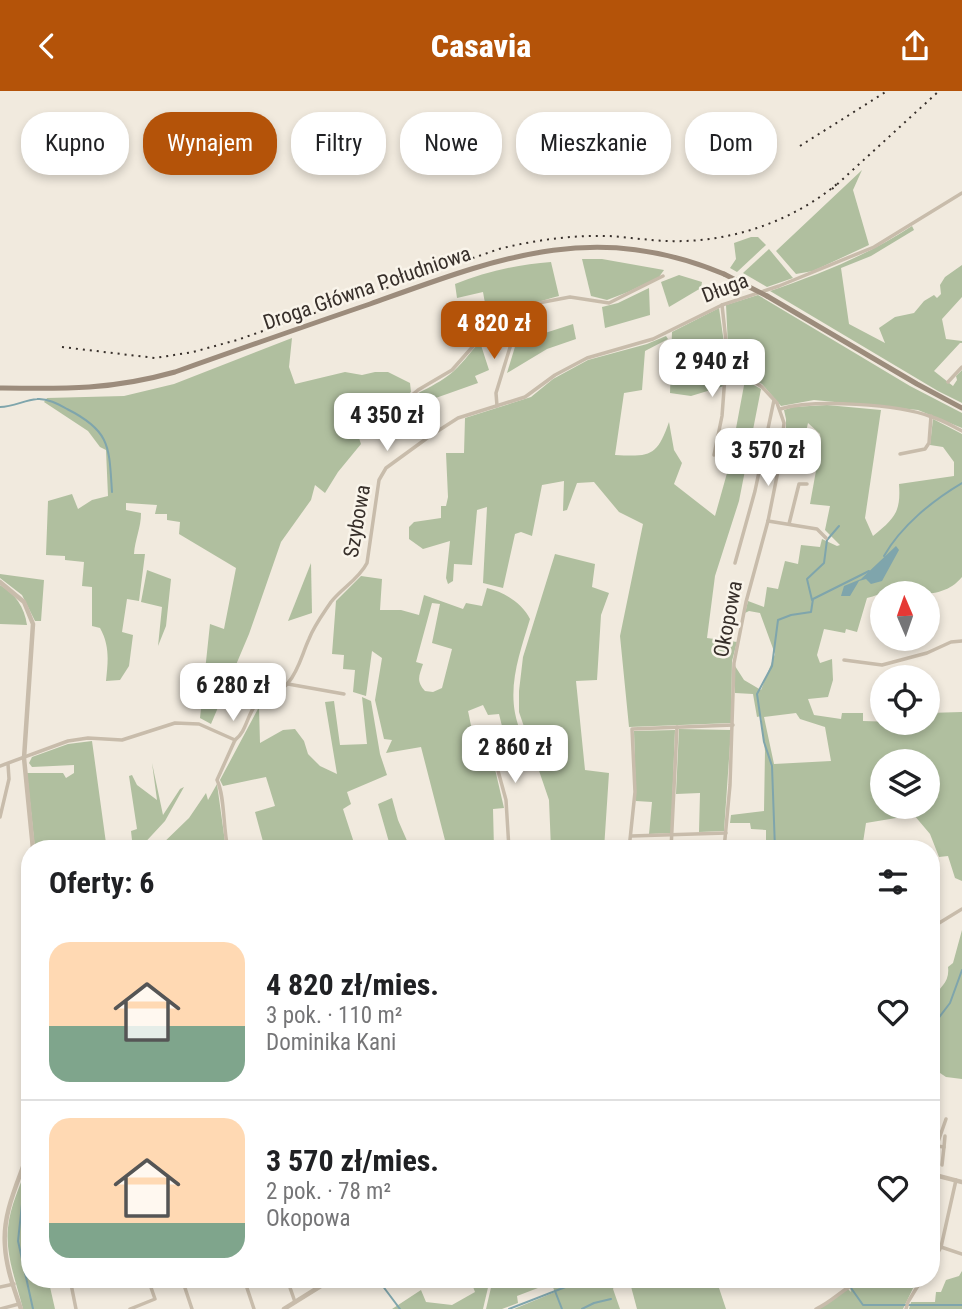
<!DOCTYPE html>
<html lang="pl">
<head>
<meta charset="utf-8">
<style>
  body { margin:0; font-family:"Roboto Condensed",sans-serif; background:#f2f2f2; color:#202124; height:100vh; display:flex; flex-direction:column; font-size:26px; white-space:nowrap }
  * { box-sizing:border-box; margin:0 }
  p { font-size:23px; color:#757577 }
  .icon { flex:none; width:38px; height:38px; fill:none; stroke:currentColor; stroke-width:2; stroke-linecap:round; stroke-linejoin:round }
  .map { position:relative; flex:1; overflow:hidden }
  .sheet { position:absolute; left:21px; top:749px; width:919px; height:448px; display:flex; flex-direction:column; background:#fff; border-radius:28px; box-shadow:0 4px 10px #0003 }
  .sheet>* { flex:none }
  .top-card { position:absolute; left:21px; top:21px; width:920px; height:63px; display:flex; gap:14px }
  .needle { width:46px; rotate:358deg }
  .buttons { position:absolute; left:870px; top:490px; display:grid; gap:14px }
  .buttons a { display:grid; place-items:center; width:70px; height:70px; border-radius:50%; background:#fff; box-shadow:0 4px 10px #0003; font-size:35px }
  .price { position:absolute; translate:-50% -60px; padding:0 16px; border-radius:14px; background:#fff; color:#222; font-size:23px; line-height:46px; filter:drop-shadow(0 2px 4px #0008) }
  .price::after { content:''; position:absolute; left:50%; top:42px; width:21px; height:16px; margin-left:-10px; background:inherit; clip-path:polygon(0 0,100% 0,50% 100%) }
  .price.on { background:#b45309; color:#fff }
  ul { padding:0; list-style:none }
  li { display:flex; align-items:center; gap:21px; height:175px; padding:0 28px }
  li+li { border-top:2px solid #e0e0e0 }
  li span { display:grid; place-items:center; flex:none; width:196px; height:140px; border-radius:21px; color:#555 }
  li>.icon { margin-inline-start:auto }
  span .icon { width:84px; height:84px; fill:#fffc; stroke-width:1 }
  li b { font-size:30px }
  h2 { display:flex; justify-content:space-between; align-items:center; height:84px; padding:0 28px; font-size:30px }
  .chip { padding:0 24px; border-radius:28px; background:#fff; box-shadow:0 4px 10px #0003; font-size:24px; line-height:63px }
  .chip.on { background:#b45309; color:#fff }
  header { display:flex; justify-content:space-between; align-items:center; height:91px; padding:0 28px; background:#b45309; color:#fff; font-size:32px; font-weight:800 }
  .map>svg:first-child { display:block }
</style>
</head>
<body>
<header><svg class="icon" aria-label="back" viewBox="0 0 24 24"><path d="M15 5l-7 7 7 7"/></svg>Casavia<svg class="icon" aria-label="share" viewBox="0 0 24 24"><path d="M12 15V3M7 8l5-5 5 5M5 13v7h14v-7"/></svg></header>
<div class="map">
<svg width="962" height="1218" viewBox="0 0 962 1218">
  <rect width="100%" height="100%" fill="#f1eade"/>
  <g fill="#b0bf9f" fill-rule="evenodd">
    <path d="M862 79 853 99 869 154 813 180 796 183 776 160Z"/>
    <path d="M912 135 914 139 871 165 841 177 849 233 885 252 879 237 895 226 914 222 924 210 934 204 937 207 941 203 940 194 945 186 962 174V206L942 228 946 248 962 250V252H960L934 280 953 295 957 289 956 285 962 279V312L938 300 770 200C820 183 868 164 912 135Z"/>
    <path d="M751 146H758L766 154 737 181 730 177 736 168 734 152Z"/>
    <path d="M769 158 793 187 767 196 743 182Z"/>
    <path d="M582 168H602L664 179 659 186 628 201 607 209 591 205Z"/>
    <path d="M551 171 559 205C534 212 510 219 489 235L483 201 457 207 455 193C485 181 519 173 551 171Z"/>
    <path d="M679 184 702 191 701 197 669 216 661 191Z"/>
    <path d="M649 197 650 224 605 237 602 216 618 212Z"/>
    <path d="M758 204 910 295 962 322V337L918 319 814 309 781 315 762 293 747 285 744 254 728 255 726 214Z"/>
    <path d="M540 215 545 242 573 233 576 248 547 258 507 282 524 226 527 221Z"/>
    <path d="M719 217 725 259 723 263 724 295 691 305 670 302 672 241Z"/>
    <path d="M666 245 668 248 645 260 642 299 624 302 615 364C651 366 657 365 669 331L674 359 682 372 674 393 715 425 729 375 745 289 761 298 739 410 715 485 707 547 737 551 732 570 731 632 629 636 620 545 643 433 619 421 594 391 577 392 567 419 563 420 564 390 542 394 532 445 521 441 515 443 503 497 483 492 487 416 477 419 472 474 454 473 453 490 448 493 446 487 450 450 423 458 409 448V436L414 431 441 427V415H446L448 406 446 362H464L465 327 531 306 553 288 588 269 647 253Z"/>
    <path d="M292 247 289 276 295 293 345 281 362 284 375 281H388L410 292 411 301 379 326 378 316 357 319 358 344 361 353 338 381 325 402 315 394 311 409 281 451 249 543 211 633 200 627 210 533 224 538 236 477 179 443 180 431 167 429V423H155L157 414 126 412V419L141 422C141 437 135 448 134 463H145L139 510 127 508 122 541 133 544 129 575 120 589 106 590C108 570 110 555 100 537L92 535V496L82 495 84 471 65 469V465L46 464 48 410 72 403 78 418 92 409 108 405 106 359 100 356 88 340 44 311 47 307 124 305 174 293Z"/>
    <path d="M480 251 489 279 475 285 478 292 416 314 382 333C397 307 427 301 449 284 461 275 470 261 480 251Z"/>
    <path d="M827 314 881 319 865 427 873 445C895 427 901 421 899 393L954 385V371L943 356 930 354 933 328 962 343V486C943 509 915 502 889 502 881 502 875 505 867 507L857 541 846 538 845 542 824 538 817 564 820 572 832 568 833 589 828 606 808 608 814 624 841 628 842 622H863V630L928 632V622L962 621V790L955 787 948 765 939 766 930 743 914 724 866 732 862 758H766V739L751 738 750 732H730L731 724 764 720 765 660 761 625 757 626 753 603 735 602V575L744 589 761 599 775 563 760 522 749 520 745 522 748 510 764 516 767 496 778 498 785 470 798 473 801 454 820 456 822 448 837 455 840 454 825 439 830 415 810 413 821 352 820 343 808 332 804 350 786 346V328L784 319 793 316ZM796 622 800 628 825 636 831 670 774 673 764 626ZM882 670H928V716H882Z"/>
    <path d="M555 463 595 473 592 496 609 502 601 524 597 589 576 590 585 679 609 682 604 758H551L549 709 519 621V600L523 566Z"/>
    <path d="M311 472 312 522 288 530Z"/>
    <path d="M147 479 171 488 166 535 158 555 162 516 141 511Z"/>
    <path d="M0 483 44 489 41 530H35L22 504 0 487Z"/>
    <path d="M361 485 382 488 380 519H401L419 524 424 504 463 518 466 512 482 515 487 497C504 501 522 512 530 528 521 558 509 590 515 622 518 639 528 658 534 674L513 680 499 623 488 624 483 614 468 620C472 637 473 659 492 665L504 717 493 718 494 758H461L460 753H446L421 656 386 662 392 649 384 648 375 609 382 567 372 560 366 605 353 601 355 579 343 578 344 564 332 563 336 510ZM432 512 440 513 432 552 452 558 442 597 433 601 425 600C416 590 419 585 423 573L416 571Z"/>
    <path d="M0 494C16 504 24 515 27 534L0 533Z"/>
    <path d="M362 606 371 610 380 663 387 684 347 701 351 713 343 718 356 758H265L255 721 275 715 266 686 223 695 220 689 259 616 260 652 283 639 295 638 304 650 308 663 320 675 337 683 325 611 334 610 340 654 367 653Z"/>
    <path d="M679 638 731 639 724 740 699 741 700 702 676 703Z"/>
    <path d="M675 639 671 742 649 743 652 711 636 710 634 640Z"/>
    <path d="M92 650 106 752 75 758H43L39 751V758H35L27 682H63L66 687 74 682V674L32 676 29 672 32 666 68 653Z"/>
    <path d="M152 672 163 724 180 698 184 696 165 730 139 758H133L131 740 137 738 129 685 132 684 137 694 157 709Z"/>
    <path d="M217 693 226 758H157L189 727 206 702 208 709Z"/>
    <path d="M392 707 398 729 408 752 431 751 432 758H391L378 713Z"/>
    <path d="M962 839V988L946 986 931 976V907C940 897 950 891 948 876L953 872Z"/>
    <path d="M28 1074H30V1188H51L50 1196 55 1218H23C17 1193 5 1164 8 1137 10 1116 20 1094 28 1074Z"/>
    <path d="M962 1180V1218H909L911 1211H935L936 1201H941L946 1189 959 1185Z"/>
    <path d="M470 1188H490L483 1218H392L421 1199 426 1211 452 1214 475 1201Z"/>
    <path d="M493 1188H514L516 1196 543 1188H584L564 1197 589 1188H622L617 1189 613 1198 620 1218H514L555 1201 551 1192 517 1205 518 1212 502 1218H486Z"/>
    <path d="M629 1188H716L726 1218H637Z"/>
    <path d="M839 1188H889L899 1191 904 1188 917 1189 903 1218H819L848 1198 851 1201 849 1192 844 1194Z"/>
  </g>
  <path fill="#7fa5ac" d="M896 455 899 459 882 490 871 493 866 488 859 490 850 505H841L844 495 861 488Z"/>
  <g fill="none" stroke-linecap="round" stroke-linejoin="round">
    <g stroke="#7fa5ac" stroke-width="2">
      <path d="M0 316C14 316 24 309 37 308 47 307 58 313 67 318 111 340 109 356 112 401"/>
      <path d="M884 465C901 435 933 409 962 392"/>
      <path d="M812 509 807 488 824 472 827 449 839 435"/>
      <path d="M775 758 772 675 764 651 757 603 772 575 778 529 791 524 811 521 813 508 869 480"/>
      <path d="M931 937 950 912 962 879"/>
      <path d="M30 1089 22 1113 18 1150 33 1218"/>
      <path d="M844 1188 847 1192"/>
      <path d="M382 1194 400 1218"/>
      <path d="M851 1197 863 1214H962"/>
      <path d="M555 1200 562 1218"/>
      <path d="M509 1218 586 1188"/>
      <path d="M582 1218 594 1212 611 1208"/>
    </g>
    <g stroke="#c8bcab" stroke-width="3.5">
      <path d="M722 214 727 259 736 278 762 296 777 312 784 332 780 370 768 430 746 511 734 572 730 694 724 758"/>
      <path d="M948 291 962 276"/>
      <path d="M497 315 496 302 519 227 517 220"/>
      <path d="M780 318C815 308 898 313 932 326 943 329 952 335 962 340"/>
      <path d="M386 326 418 299 452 279 483 244 505 225 533 213 570 206 609 212 663 185"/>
      <path d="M900 363 925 358 929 352 931 325"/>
      <path d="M714 364 722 325 727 259"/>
      <path d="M768 430 817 438 826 447"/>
      <path d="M789 433 799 393H807"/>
      <path d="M735 472 755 400 774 309"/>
      <path d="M844 569 882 574 927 562 951 551 962 550"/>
      <path d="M288 593 344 603"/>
      <path d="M486 636 506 709 509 758"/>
      <path d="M0 675 68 650 88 647 122 649 175 632 199 633 235 649C247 640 247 623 257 612 266 603 280 603 288 592 299 579 302 563 309 548 314 535 323 523 331 511 342 497 359 488 367 472L379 389 386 377 430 345 458 327 525 306 555 284 587 267 653 248 722 214 779 195 874 156 962 102"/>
      <path d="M0 726 9 688 8 673"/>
      <path d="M631 745 726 742"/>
      <path d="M228 758C223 738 225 705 217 689L235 649"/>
      <path d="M548 758 549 751"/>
      <path d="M629 758 635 701 632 638 733 634"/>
      <path d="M671 758 677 636"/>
      <path d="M749 758V755"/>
      <path d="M931 808 935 833"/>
      <path d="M931 837 962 818"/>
      <path d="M937 1055 944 1056 945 1045"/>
      <path d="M931 1071 946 1028"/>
      <path d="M942 1074 944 1056"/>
      <path d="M941 1156 962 1163"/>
      <path d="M931 1173 941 1156 956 1089"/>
      <path d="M70 1188 76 1218"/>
      <path d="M182 1188 192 1218"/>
      <path d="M244 1188 254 1218"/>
      <path d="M287 1188 295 1211"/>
      <path d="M0 1196 14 1193"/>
      <path d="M0 1218 19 1213"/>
      <path d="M130 1218 155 1208 148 1188"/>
      <path d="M816 1218C834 1210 845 1195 864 1188"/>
      <path d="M906 1218 908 1211 922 1188"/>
    </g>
    <g stroke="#c8bcab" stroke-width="4.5">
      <path d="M0 491 24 511 33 533 24 667 33 758"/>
      <path d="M931 1083 962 1091"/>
      <path d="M21 1218C14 1198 6 1176 5 1155 2 1120 20 1088 30 1056"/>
      <path d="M284 1218 332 1188"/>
    </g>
    <g stroke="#9c8c7c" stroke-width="5">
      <path d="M767 205 917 293 962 317"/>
      <path d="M0 297C65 298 111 299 175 281 240 258 305 235 370 213 496 168 592 128 724 183"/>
    </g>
    <g stroke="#372f2a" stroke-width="2" stroke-dasharray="2 5" stroke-linecap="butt">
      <path d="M800 55 887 0"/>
      <path d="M832 98 939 0"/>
      <path d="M62 256 155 267 193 261 237 249 499 158C535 149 572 144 610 145 635 147 660 151 685 150 740 148 795 128 837 93"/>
    </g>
    <path stroke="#9c8c7c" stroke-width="5" d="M724 183 767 205"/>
  </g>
  <g text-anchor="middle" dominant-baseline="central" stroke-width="5" stroke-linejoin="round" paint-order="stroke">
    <g font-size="21" fill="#372f2a" stroke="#f9f4ea">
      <text transform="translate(367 197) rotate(-19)">Droga Główna Południowa</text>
      <text transform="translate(725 197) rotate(-21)">Długa</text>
      <text transform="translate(357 430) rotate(-80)">Szybowa</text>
      <text transform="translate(728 528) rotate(-79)">Okopowa</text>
    </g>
  </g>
</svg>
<div class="buttons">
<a><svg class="needle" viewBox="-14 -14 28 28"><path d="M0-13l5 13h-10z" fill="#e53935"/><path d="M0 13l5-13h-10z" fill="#757577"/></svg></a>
<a><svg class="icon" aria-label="locate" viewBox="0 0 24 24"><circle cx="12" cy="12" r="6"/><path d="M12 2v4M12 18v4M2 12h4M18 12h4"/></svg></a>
<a><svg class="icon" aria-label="layers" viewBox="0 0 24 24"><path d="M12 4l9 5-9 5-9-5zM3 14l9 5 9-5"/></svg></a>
</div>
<b class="price on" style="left:494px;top:270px">4 820 zł</b>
<b class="price" style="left:712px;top:308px">2 940 zł</b>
<b class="price" style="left:387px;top:362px">4 350 zł</b>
<b class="price" style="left:768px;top:397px">3 570 zł</b>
<b class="price" style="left:233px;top:632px">6 280 zł</b>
<b class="price" style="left:515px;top:694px">2 860 zł</b>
<div class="top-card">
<a class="chip">Kupno</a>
<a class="chip on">Wynajem</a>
<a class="chip">Filtry</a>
<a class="chip">Nowe</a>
<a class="chip">Mieszkanie</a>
<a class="chip">Dom</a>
</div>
<section class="sheet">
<h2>Oferty: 6<svg class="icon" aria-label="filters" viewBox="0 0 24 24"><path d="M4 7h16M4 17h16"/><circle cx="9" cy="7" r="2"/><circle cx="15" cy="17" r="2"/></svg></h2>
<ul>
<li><span style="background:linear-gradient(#ffd9b3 60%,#7fa58c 0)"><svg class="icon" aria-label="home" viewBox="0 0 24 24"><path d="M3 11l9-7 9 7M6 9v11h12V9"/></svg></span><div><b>4 820 zł/mies.</b><p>3 pok. · 110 m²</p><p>Dominika Kani</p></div><svg class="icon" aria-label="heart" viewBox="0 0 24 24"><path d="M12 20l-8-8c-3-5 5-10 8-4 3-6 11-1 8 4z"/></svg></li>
<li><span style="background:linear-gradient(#ffd9b3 75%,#7fa58c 0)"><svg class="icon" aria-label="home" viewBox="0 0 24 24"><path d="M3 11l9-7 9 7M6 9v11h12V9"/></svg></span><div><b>3 570 zł/mies.</b><p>2 pok. · 78 m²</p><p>Okopowa</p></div><svg class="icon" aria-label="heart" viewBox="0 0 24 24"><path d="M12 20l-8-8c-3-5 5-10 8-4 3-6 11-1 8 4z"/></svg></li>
</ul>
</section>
</div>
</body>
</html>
